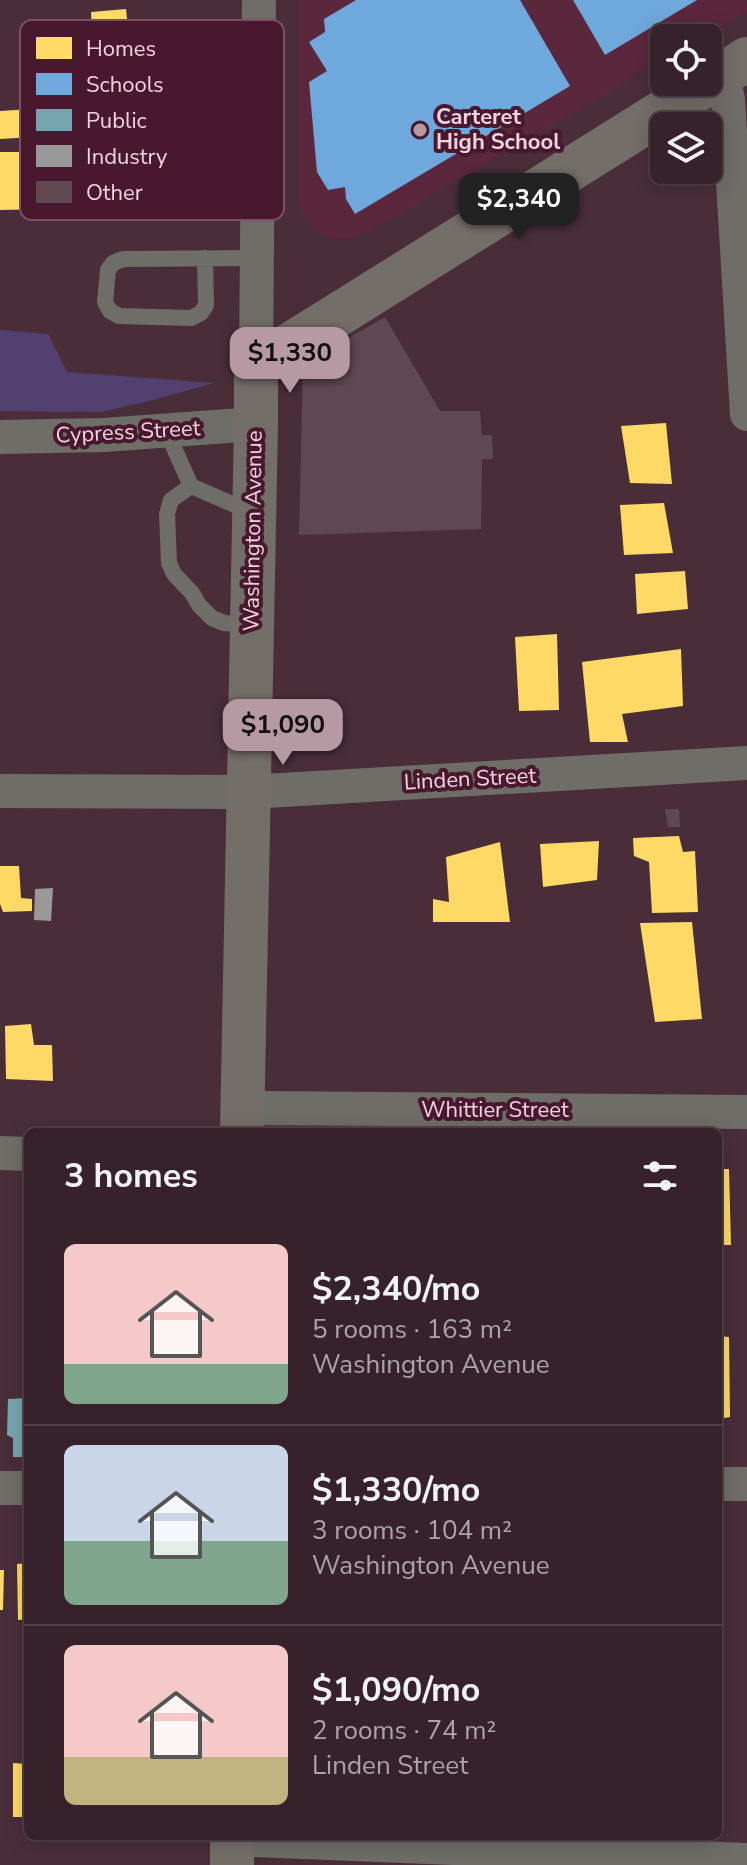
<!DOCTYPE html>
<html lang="en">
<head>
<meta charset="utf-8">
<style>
  body { margin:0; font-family:"Nunito Sans",sans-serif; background:#422f37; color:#f1f3f6; height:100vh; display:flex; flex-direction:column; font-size:30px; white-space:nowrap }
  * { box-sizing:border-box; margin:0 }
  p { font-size:26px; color:#aaa4a9 }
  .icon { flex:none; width:44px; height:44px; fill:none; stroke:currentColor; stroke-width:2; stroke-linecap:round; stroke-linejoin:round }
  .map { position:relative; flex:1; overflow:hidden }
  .side { position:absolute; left:24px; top:1128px; width:698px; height:712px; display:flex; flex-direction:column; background:#37222b; border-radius:12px; box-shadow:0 4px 20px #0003,0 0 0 2px #513f47 }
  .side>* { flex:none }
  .tools { position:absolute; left:650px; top:24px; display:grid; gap:16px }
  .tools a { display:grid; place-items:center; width:72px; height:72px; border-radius:12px; background:#37222b; box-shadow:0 4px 20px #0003,0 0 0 2px #513f47; font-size:40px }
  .price { position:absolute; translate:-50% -68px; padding:0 18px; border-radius:16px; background:#b799a4; color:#111; font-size:26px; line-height:52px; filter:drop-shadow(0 2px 4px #0008) }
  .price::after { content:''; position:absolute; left:50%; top:48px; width:24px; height:18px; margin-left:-12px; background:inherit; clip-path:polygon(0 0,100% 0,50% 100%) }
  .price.on { background:#222; color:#fff }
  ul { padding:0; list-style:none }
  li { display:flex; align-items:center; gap:24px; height:200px; padding:0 40px }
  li+li { border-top:2px solid #513f47 }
  li span { display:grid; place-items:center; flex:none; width:224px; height:160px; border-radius:12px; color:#555 }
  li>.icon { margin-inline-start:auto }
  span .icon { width:96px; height:96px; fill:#fffc; stroke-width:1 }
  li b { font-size:34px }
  h2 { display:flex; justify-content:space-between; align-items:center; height:96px; padding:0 40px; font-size:34px }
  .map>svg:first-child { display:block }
</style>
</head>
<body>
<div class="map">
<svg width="747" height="1865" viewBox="0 0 747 1865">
  <rect width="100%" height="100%" fill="#492e39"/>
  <path fill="#5b273d" d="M297 0H747V11L701 38H664V60L370 231 348 239 331 237 320 233 305 217 298 201Z"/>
  <path fill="#524170" d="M0 330 48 334 67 372 214 383 157 399 102 412 0 411Z"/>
  <g fill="#ffd966">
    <path d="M126 9 132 68 94 66 91 12Z"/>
    <path d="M31 109 34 137 0 139V111Z"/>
    <path d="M0 152H51L50 163 65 160V199L53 204 52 209 0 210Z"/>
    <path d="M666 423 672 484 630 483 621 426Z"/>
    <path d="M664 503 673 553 624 555 620 505Z"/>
    <path d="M685 571 688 609 637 614 635 574Z"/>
    <path d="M557 634 559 710 519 711 515 637Z"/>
    <path d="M681 649 683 706 622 714 628 742H590L582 662Z"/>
    <path d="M679 836 683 852 695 851 698 912 652 913 649 862 634 856 633 838Z"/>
    <path d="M599 841 597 880 543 887 540 844Z"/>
    <path d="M500 842 510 922H433V899L449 902 446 857Z"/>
    <path d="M0 866H19L21 898 32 899V911L3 912 0 904Z"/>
    <path d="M692 922 702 1019 655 1022 640 923Z"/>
    <path d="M31 1024 34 1045H52L53 1081 6 1079 5 1026Z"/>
    <path d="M718 1169H729L731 1245H718Z"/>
    <path d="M718 1336 729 1337 730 1417 718 1419Z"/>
    <path d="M28 1563V1619L18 1620 17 1564Z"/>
    <path d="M0 1570H4L3 1610H0Z"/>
    <path d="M13 1763 28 1764V1817H13Z"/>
  </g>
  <g fill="#6fa8dc">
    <path d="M356 0H520L570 86 355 214 346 199 345 187 328 190 317 172 309 82 327 71 309 42 325 32 324 19Z"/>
    <path d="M573 0H697L605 55Z"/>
  </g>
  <path fill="#76a5af" d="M28 1398V1457H13V1438L7 1435 8 1399Z"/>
  <path fill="#999" d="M53 888 51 921 34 920 35 889Z"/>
  <g fill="#5f4851">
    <path d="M385 317 440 411H480L482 435H492L493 459H482L481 529 299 535 303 364Z"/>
    <path d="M665 809H679L680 827H668Z"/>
  </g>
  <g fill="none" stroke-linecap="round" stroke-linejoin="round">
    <g stroke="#6f6d67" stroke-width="16">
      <path d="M205 258 206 305 201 313 191 318 119 316 110 311 105 302 108 270 113 263 123 259 257 258"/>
      <path d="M166 430 191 486 251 512"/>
      <path d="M191 486 171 500 167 514 169 563 174 574 192 593 199 605 212 618 224 623 251 625"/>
    </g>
    <g stroke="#6f6d67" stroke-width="34">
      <path d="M722 74 728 99 747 414"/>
      <path d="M256 366 259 0"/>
      <path d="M0 437 104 435 256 424"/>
      <path d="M0 791 248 792 747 763"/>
      <path d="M243 1108 747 1112"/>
      <path d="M0 1153 28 1154"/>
      <path d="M718 1484H747"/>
      <path d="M0 1488H28"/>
      <path d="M232 1839 747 1860"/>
    </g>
    <g stroke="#746e69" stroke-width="44">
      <path d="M242 1132 256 424V366L747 59"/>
      <path d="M232 1865V1836"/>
    </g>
  </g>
  <circle fill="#b799a4" stroke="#48192e" stroke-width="3" cx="420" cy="130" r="8"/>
  <g text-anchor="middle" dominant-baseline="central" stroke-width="8" stroke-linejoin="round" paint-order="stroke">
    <g font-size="22" font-weight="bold" fill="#f2d2de" stroke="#48192e" text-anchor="start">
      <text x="436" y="117">Carteret<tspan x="436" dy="25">High School</tspan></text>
    </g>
    <g font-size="22" fill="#f2d2de" stroke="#48192e">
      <text transform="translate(128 432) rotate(-3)">Cypress Street</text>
      <text transform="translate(253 531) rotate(-89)">Washington Avenue</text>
      <text transform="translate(470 779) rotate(-3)">Linden Street</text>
      <text x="495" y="1110">Whittier Street</text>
    </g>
  </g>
  <rect x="20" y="20" width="264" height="200" rx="12" fill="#48192e" stroke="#7b5063" stroke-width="2"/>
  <rect x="36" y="37" width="36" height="22" fill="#ffd966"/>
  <rect x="36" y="73" width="36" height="22" fill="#6fa8dc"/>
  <rect x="36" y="109" width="36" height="22" fill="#76a5af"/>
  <rect x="36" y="145" width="36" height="22" fill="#999"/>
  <rect x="36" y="181" width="36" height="22" fill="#5f4851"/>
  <g font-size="22" fill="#f2d2de">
    <text x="86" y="56">Homes</text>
    <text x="86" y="92">Schools</text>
    <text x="86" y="128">Public</text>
    <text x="86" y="164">Industry</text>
    <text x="86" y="200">Other</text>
  </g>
</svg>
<div class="tools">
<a><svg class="icon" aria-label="locate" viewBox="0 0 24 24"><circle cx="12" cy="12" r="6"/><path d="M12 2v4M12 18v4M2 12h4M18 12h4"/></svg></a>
<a><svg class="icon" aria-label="layers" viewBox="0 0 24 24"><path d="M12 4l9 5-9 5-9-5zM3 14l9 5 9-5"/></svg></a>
</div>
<b class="price on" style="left:519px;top:241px">$2,340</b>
<b class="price" style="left:290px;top:395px">$1,330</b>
<b class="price" style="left:283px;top:767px">$1,090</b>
<section class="side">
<h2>3 homes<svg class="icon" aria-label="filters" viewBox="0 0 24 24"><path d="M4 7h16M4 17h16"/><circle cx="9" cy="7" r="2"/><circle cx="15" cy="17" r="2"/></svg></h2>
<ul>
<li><span style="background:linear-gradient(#f6c9c9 75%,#7fa58c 0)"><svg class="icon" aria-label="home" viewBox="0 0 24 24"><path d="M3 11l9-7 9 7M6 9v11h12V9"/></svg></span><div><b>$2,340/mo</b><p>5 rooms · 163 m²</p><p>Washington Avenue</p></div></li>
<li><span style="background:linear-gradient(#c9d6e8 60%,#7fa58c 0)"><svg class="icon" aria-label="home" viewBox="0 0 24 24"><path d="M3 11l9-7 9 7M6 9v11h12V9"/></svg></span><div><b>$1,330/mo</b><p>3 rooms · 104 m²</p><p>Washington Avenue</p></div></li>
<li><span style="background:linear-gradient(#f6c9c9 70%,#c2b280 0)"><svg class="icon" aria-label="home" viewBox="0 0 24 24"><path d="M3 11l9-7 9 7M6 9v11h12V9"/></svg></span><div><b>$1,090/mo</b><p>2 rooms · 74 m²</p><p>Linden Street</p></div></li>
</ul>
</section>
</div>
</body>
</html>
